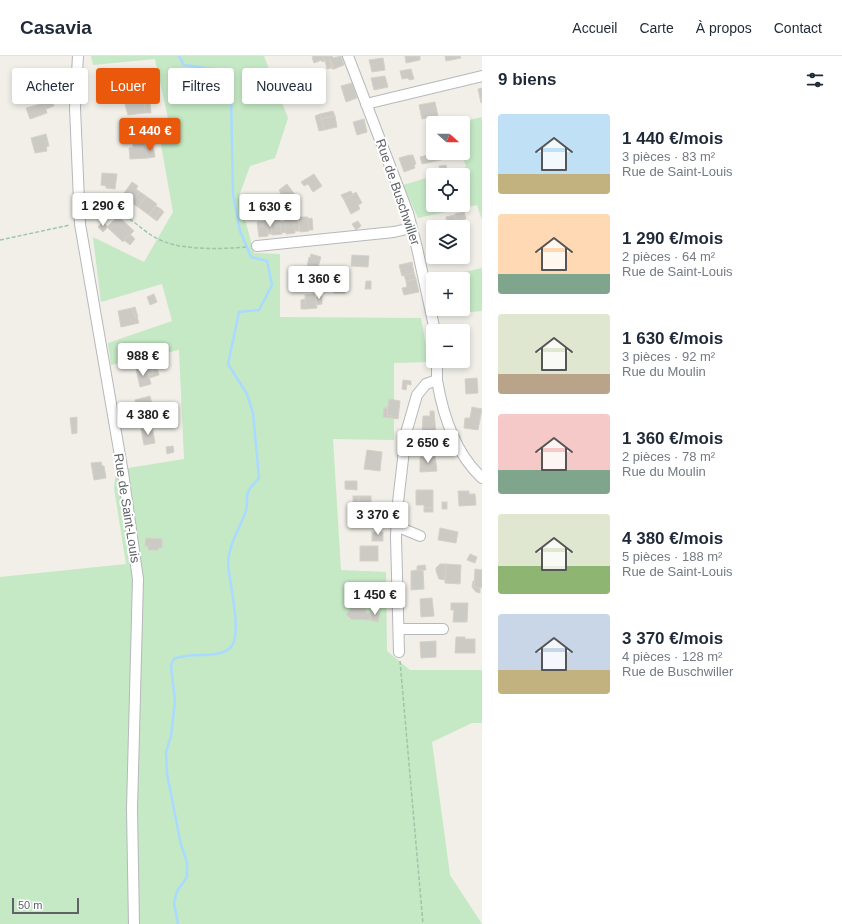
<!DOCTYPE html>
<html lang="fr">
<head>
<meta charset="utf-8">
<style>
  body { margin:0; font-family:Arial,sans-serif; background:#f2f2f3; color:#1f2937; height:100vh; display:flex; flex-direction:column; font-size:15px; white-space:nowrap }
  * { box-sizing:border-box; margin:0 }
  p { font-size:13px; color:#747a83 }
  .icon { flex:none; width:22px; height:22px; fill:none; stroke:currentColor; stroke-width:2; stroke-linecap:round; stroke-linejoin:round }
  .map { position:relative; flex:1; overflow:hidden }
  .side { display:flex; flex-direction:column; background:#fff; width:360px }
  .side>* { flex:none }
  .hud { position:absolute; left:12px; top:12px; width:380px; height:36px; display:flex; gap:8px }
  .needle { width:26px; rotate:111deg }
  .buttons { position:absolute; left:426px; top:60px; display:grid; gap:8px }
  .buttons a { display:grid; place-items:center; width:44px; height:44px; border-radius:4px; background:#fff; box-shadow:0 2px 6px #0003; font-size:20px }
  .scale { position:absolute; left:12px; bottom:10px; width:67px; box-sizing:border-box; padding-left:4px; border:2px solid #5f6368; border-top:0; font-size:11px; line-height:14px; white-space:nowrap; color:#5f6368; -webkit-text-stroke:3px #fff; paint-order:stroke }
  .price { position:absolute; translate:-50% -34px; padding:0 9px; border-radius:4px; background:#fff; color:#222; font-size:13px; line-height:26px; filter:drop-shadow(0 1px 2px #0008) }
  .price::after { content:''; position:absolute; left:50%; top:24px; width:12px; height:9px; margin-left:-6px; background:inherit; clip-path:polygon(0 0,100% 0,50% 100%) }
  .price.selected { background:#ea580c; color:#fff }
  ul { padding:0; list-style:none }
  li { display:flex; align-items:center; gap:12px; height:100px; padding:0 16px }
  li span { display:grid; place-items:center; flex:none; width:112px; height:80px; border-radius:4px; color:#555 }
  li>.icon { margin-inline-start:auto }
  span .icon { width:48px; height:48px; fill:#fffc; stroke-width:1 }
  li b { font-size:17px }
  h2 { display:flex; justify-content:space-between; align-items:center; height:48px; padding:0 16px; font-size:17px }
  .pill { padding:0 14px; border-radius:4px; background:#fff; box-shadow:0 2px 6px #0003; font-size:14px; line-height:36px }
  .pill.selected { background:#ea580c; color:#fff }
  header { display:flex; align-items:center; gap:24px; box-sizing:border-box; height:56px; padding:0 20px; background:#fff; border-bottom:1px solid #e0e1e3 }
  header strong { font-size:19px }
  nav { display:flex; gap:22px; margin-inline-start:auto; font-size:14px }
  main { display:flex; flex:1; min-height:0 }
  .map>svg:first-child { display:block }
</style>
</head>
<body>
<header>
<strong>Casavia</strong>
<nav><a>Accueil</a><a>Carte</a><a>À propos</a><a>Contact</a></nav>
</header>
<main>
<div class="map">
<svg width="482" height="868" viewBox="0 0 482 868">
  <rect width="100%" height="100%" fill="#f1efe8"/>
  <g fill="#c5e8c5">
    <path d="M91 0H264L288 62 275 102 250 110 239 140 254 197 280 198V261L421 262 429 306 394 307V384L333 383 341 514 386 516 387 595 410 614H482V667H472L432 686 450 819 482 868H0V521L126 508 114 432 116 414 184 403 179 294 111 309 108 287 172 265 162 228 101 246 93 181 144 206 173 156 159 78 171 76 155 3 93 9Z"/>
    <path d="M482 61V164L477 149 418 162 403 129 433 120V149H463V119H437L466 111 462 97 463 67H457Z"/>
    <path d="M482 212V255L437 259 436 253H463V223H433V236L431 223Z"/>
  </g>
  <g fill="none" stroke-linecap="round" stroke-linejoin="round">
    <path stroke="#aadaff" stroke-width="2.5" d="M178 868 174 847 177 835 187 821V806L181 789 167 718 166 696 171 680 175 645 172 619 171 609 174 603C191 595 215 604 230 592 244 580 228 523 228 506 229 487 241 471 246 454 248 448 246 442 248 436 250 431 256 426 259 422L253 357 247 338 228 308 239 256 259 254 272 229 267 205 251 201 240 175 233 138 231 42 223 19 212 13 184 9 179 0"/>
  </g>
  <g fill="#cccac5" stroke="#d6d1c6">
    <path d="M314 0H323L325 5 322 6V4L314 7 312 1Z"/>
    <path d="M323 0H329L334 13H332L329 4 325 5Z"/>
    <path d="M329 0H332L333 2 341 0 344 9 334 13Z"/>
    <path d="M405 0H420V4L406 7Z"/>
    <path d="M445 0H460L461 2 446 5Z"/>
    <path d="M383 2 385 14 372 16 369 4Z"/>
    <path d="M329 4 331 12 327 13 325 5Z"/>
    <path d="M411 13 414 23 409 24 408 22 402 23 400 15Z"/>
    <path d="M321 15 323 21 316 23 314 16Z"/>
    <path d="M119 17 121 28 107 30 105 19Z"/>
    <path d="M385 20 388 31 374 34 371 22Z"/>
    <path d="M352 27 357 42 346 46 341 30Z"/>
    <path d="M482 32V46L481 47 478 33Z"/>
    <path d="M51 42 54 50 46 53 43 45Z"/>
    <path d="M150 45 151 57H145L144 46Z"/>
    <path d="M144 46 145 57 128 59 125 48Z"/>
    <path d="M435 46 438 60 422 63 419 49Z"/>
    <path d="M44 47 47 57 30 63 26 52Z"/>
    <path d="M333 55 335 60 321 63 320 58Z"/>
    <path d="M320 58 324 74 319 75 315 60Z"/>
    <path d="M335 60 337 71 324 74 321 63Z"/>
    <path d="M364 63 367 76 357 79 353 66Z"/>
    <path d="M46 78 49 90 46 91 47 95 35 97 31 82Z"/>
    <path d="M144 85 148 102 130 103 129 92 133 91V86Z"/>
    <path d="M153 90 155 101 148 102 145 91Z"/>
    <path d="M436 97H443L445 103 422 108 420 101Z"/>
    <path d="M410 99H413L416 108 414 109 415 112 404 116 399 102Z"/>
    <path d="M446 109 447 113 440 115 439 110Z"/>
    <path d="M102 117 117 118 115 133 106 132V130L101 129Z"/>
    <path d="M314 118 322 130 313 136 308 128 304 130 301 126Z"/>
    <path d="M132 126 138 130 136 133 140 136 132 147 122 140Z"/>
    <path d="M287 128 298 143 290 149 285 144 282 146 277 140 281 137 279 134Z"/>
    <path d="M351 135 353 139 344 144 341 139Z"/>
    <path d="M140 136 146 140 138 151 132 147Z"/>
    <path d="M356 136 362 147 358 149 360 153 351 158 344 144 353 139V138Z"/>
    <path d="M146 140 157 148 149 159 138 151Z"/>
    <path d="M265 145 266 155 252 157 251 147Z"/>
    <path d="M156 150 161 153 154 163 149 159Z"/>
    <path d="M161 153 164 156 157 165 154 163Z"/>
    <path d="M263 156 264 160 254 161V157Z"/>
    <path d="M464 156 466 163 456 165 455 158Z"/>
    <path d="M455 159 457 166 447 168 446 161Z"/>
    <path d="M118 160 134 175 123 186 107 171Z"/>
    <path d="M298 161H308L309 175 300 176Z"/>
    <path d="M294 162 295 177 286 178 284 163Z"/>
    <path d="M312 162 313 174H309L308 163Z"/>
    <path d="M280 163 282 178 272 179 271 164Z"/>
    <path d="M294 164H298L299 175H295Z"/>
    <path d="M266 165 268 180 259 181 257 166Z"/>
    <path d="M285 165 286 176 281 177 280 166Z"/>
    <path d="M358 165 361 170 356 174 352 168Z"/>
    <path d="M438 165 439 168H441L442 171H433V180L429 181 427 168Z"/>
    <path d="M103 166 108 171 103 176 98 171Z"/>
    <path d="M267 167H271L272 178H268Z"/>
    <path d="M130 178 135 183 130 189 124 184Z"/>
    <path d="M311 198 321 201 316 218 306 216 309 201 310 202Z"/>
    <path d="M352 199 369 200 368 211 351 210Z"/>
    <path d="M412 206 414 217 402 220 399 209Z"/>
    <path d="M303 210 307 211 306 216 316 218 313 220 301 217Z"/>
    <path d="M414 217 416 223 406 225 404 219Z"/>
    <path d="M290 221H296L297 226 290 227Z"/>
    <path d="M416 223 419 236 404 239 402 232 407 231 406 225Z"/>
    <path d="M335 224 345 225V237H334Z"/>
    <path d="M366 225H371V233H365Z"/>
    <path d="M154 238 157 246 150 249 147 241Z"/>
    <path d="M314 238 317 252 306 253 305 239Z"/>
    <path d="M322 240V248L317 249 316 241Z"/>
    <path d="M305 243 306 253H301V244Z"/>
    <path d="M135 251 138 261H135L132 252Z"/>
    <path d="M132 252 135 261H137L139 267 121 271 118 255Z"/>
    <path d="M463 291H466L468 309 455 310V305H463Z"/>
    <path d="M156 308 159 319 149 322V319L153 318 151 309Z"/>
    <path d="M151 309 153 318 149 319 146 310Z"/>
    <path d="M146 310 151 328 140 331 136 313Z"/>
    <path d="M477 322 478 337 466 338 465 323Z"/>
    <path d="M403 324 411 325V329L407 328 406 334 402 333Z"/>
    <path d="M150 340 154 357 139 361 135 344Z"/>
    <path d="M389 343 400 345 398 363 392 362V360L387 359Z"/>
    <path d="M472 351 482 353 478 374 464 372 465 362H470Z"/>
    <path d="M384 352H387V359L392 360V362L383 361Z"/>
    <path d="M430 355H434L436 379H422L423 360H430Z"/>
    <path d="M77 361V377L72 378 70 362Z"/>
    <path d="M152 370 155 387 144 389 141 373Z"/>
    <path d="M173 390 174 396 167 398 166 391Z"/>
    <path d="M367 394 382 396 380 415 364 413Z"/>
    <path d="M435 400 437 415 420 416V401Z"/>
    <path d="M101 406 102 410H104L106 422 94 424 91 407Z"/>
    <path d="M345 425H357V434L345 433Z"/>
    <path d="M416 434H433V452H424V449H416Z"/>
    <path d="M458 435H469V438H475L476 449 459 450Z"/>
    <rect x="353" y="440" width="6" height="7"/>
    <rect x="359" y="440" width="12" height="15"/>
    <rect x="442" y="446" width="5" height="7"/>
    <rect x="353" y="447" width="6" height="8"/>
    <rect x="424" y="452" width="9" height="4"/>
    <rect x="373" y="455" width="12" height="9"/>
    <rect x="373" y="464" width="10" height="5"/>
    <path d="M440 472 458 476 456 487 438 484Z"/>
    <rect x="372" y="476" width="11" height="9"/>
    <path d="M146 482 162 483V492H158V494H148V490H145Z"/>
    <rect x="360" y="490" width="18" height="15"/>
    <path d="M470 498 477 501 475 507 467 504Z"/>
    <path d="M440 508H446L445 524 439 523 436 515V512Z"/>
    <path d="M446 508 461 509 460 528 445 527Z"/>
    <path d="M425 509 426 514H417V510Z"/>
    <path d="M475 513 482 514V532L474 531Z"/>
    <path d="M417 514H423L424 533 411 534V515Z"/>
    <path d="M473 525H474V531L480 532V537L476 536 472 531Z"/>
    <path d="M432 542 434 560 421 561 420 543Z"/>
    <path d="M451 547H468L467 566H453L454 554H451Z"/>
    <path d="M352 552 366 553V557H370V564L351 563 346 558Z"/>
    <path d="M371 554 380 557 378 566 370 564Z"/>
    <path d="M456 581H465V583H475V597H455Z"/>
    <path d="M436 585V601L421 602 420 586Z"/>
  </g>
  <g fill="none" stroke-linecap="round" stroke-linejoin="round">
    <defs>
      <g id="minor">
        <path d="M78 0 75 52 80 168 123 417 138 523 132 753 134 868"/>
        <path d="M348 0 408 157 417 192 435 275"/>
        <path d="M366 48 482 20"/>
        <path d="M257 190 394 176 411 172"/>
        <path d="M437 324C443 360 455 397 482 422"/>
        <path d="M396 470 420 480"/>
        <path d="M399 573H443"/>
        <path d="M399 596 396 481 397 455 406 377 417 339 426 328 437 324V305"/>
      </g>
    </defs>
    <use href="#minor" stroke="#b5b8bc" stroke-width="12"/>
    <g stroke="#9cc7a9" stroke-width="1.5" stroke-dasharray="4 2" stroke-linecap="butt">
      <path d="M89 160C134 148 133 176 168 187 190 194 224 193 247 191"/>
      <path d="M0 184 70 169"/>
      <path d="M400 605 423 868"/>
    </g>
    <use href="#minor" stroke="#fff" stroke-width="10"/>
  </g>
  <g text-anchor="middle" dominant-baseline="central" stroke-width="4" stroke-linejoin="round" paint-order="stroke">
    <g font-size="13" fill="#5f6368" stroke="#fff">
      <text transform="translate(398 136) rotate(71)">Rue de Buschwiller</text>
      <text transform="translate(127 452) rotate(81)">Rue de Saint-Louis</text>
    </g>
  </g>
</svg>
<div class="buttons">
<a><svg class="needle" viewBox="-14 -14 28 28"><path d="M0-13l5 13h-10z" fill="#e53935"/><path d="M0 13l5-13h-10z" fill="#747a83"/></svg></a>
<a><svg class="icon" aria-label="locate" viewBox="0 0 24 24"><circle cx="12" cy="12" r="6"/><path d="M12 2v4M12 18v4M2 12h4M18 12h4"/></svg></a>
<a><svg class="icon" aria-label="layers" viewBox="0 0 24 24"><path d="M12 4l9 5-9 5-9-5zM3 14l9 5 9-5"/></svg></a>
<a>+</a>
<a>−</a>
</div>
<div class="scale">50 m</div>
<b class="price selected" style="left:150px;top:96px">1 440 €</b>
<b class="price" style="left:103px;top:171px">1 290 €</b>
<b class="price" style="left:270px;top:172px">1 630 €</b>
<b class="price" style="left:319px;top:244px">1 360 €</b>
<b class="price" style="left:143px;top:321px">988 €</b>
<b class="price" style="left:148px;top:380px">4 380 €</b>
<b class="price" style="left:428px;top:408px">2 650 €</b>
<b class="price" style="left:378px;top:480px">3 370 €</b>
<b class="price" style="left:375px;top:560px">1 450 €</b>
<div class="hud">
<a class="pill">Acheter</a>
<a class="pill selected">Louer</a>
<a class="pill">Filtres</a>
<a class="pill">Nouveau</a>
</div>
</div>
<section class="side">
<h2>9 biens<svg class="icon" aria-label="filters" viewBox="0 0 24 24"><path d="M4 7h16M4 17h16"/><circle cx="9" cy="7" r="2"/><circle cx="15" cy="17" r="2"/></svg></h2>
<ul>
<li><span style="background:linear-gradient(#bfe0f5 75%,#c2b280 0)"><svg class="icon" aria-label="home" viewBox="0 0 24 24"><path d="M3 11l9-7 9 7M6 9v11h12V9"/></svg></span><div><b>1 440 €/mois</b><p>3 pièces · 83 m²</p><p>Rue de Saint-Louis</p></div></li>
<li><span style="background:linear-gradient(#ffd9b3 75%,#7fa58c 0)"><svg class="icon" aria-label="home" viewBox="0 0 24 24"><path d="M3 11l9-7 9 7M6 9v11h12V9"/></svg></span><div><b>1 290 €/mois</b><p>2 pièces · 64 m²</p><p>Rue de Saint-Louis</p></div></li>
<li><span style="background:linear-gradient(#dfe7d0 75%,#b9a48a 0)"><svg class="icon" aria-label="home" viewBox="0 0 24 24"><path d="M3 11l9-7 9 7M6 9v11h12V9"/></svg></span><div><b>1 630 €/mois</b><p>3 pièces · 92 m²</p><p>Rue du Moulin</p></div></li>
<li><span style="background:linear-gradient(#f6c9c9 70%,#7fa58c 0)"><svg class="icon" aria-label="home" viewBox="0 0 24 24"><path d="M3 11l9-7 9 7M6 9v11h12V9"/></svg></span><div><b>1 360 €/mois</b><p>2 pièces · 78 m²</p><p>Rue du Moulin</p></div></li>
<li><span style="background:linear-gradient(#dfe7d0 65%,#8fb573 0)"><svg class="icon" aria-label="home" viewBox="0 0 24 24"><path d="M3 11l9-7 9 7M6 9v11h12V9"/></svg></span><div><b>4 380 €/mois</b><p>5 pièces · 188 m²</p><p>Rue de Saint-Louis</p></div></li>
<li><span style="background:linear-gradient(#c9d6e8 70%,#c2b280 0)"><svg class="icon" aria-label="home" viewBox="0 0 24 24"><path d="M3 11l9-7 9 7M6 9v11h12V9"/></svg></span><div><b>3 370 €/mois</b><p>4 pièces · 128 m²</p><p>Rue de Buschwiller</p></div></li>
</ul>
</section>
</main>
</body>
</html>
